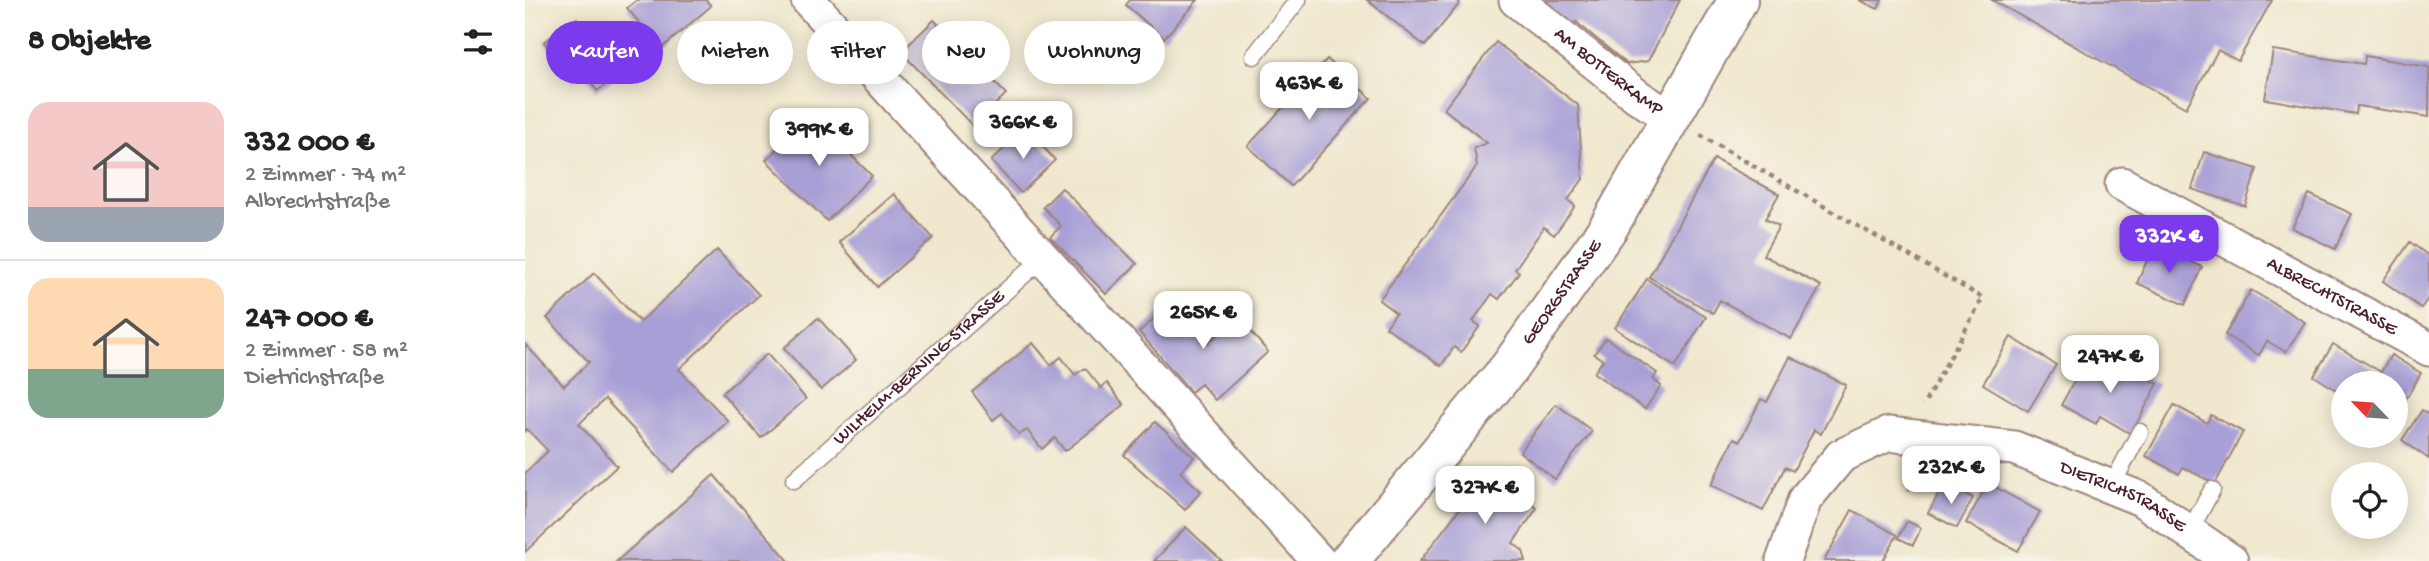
<!DOCTYPE html>
<html lang="de">
<head>
<meta charset="utf-8">
<style>
  body { margin:0; font-family:"Gochi Hand",sans-serif; background:#f2f2f2; color:#222; height:100vh; display:flex; flex-direction:column; font-size:26px; white-space:nowrap }
  * { box-sizing:border-box; margin:0 }
  p { font-size:23px; color:#767676 }
  .icon { flex:none; width:38px; height:38px; fill:none; stroke:currentColor; stroke-width:2; stroke-linecap:round; stroke-linejoin:round }
  .map { position:relative; flex:1; overflow:hidden }
  .side { display:flex; flex-direction:column; background:#fff; width:525px }
  .side>* { flex:none }
  .top-card { position:absolute; left:21px; top:21px; width:665px; height:63px; display:flex; gap:14px }
  .needle { width:46px; rotate:295deg }
  .buttons { position:absolute; left:1806px; top:371px; display:grid; gap:14px }
  .buttons a { display:grid; place-items:center; width:77px; height:77px; border-radius:50%; background:#fff; box-shadow:0 4px 18px #0003; font-size:35px }
  .price { position:absolute; translate:-50% -60px; padding:0 16px; border-radius:14px; background:#fff; color:#222; font-size:23px; line-height:46px; filter:drop-shadow(0 2px 4px #0008) }
  .price::after { content:''; position:absolute; left:50%; top:42px; width:21px; height:16px; margin-left:-10px; background:inherit; clip-path:polygon(0 0,100% 0,50% 100%) }
  .price.on { background:#7c3aed; color:#fff }
  ul { padding:0; list-style:none }
  li { display:flex; align-items:center; gap:21px; height:175px; padding:0 28px }
  li+li { border-top:2px solid #e0e0e0 }
  li span { display:grid; place-items:center; flex:none; width:196px; height:140px; border-radius:21px; color:#555 }
  li>.icon { margin-inline-start:auto }
  span .icon { width:84px; height:84px; fill:#fffc; stroke-width:1 }
  li b { font-size:30px }
  h2 { display:flex; justify-content:space-between; align-items:center; height:84px; padding:0 28px; font-size:30px }
  .pill { padding:0 24px; border-radius:32px; background:#fff; box-shadow:0 4px 18px #0003; font-size:24px; line-height:63px }
  .pill.on { background:#7c3aed; color:#fff }
  main { display:flex; flex:1; min-height:0 }
  .map>svg:first-child { display:block }
</style>
</head>
<body>
<main>
<section class="side">
<h2>8 Objekte<svg class="icon" aria-label="filters" viewBox="0 0 24 24"><path d="M4 7h16M4 17h16"/><circle cx="9" cy="7" r="2"/><circle cx="15" cy="17" r="2"/></svg></h2>
<ul>
<li><span style="background:linear-gradient(#f6c9c9 75%,#9aa5b1 0)"><svg class="icon" aria-label="home" viewBox="0 0 24 24"><path d="M3 11l9-7 9 7M6 9v11h12V9"/></svg></span><div><b>332 000 €</b><p>2 Zimmer · 74 m²</p><p>Albrechtstraße</p></div></li>
<li><span style="background:linear-gradient(#ffd9b3 65%,#7fa58c 0)"><svg class="icon" aria-label="home" viewBox="0 0 24 24"><path d="M3 11l9-7 9 7M6 9v11h12V9"/></svg></span><div><b>247 000 €</b><p>2 Zimmer · 58 m²</p><p>Dietrichstraße</p></div></li>
</ul>
</section>
<div class="map">
<svg width="1904" height="561" viewBox="0 0 1904 561">
  <rect width="100%" height="100%" fill="#f7f3e8"/>
  <filter id="ink" filterUnits="userSpaceOnUse"><feTurbulence type="fractalNoise" baseFrequency=".0143" numOctaves="2"/><feDisplacementMap in="SourceGraphic" scale="14" xChannelSelector="R" yChannelSelector="G"/><feConvolveMatrix kernelMatrix="1 2 1 2 8 2 1 2 1" color-interpolation-filters="sRGB"/></filter>
  <filter id="wash" filterUnits="userSpaceOnUse"><feTurbulence type="fractalNoise" baseFrequency=".00686" numOctaves="4" result="noise"/><feDisplacementMap in="SourceGraphic" scale="28" xChannelSelector="R" yChannelSelector="G"/><feGaussianBlur stdDeviation="1.57" result="paint"/><feColorMatrix in="noise" values="0 0 0 0 0 0 0 0 0 0 0 0 0 0 0 0 0 1.4 0 .05"/><feComposite in="paint" operator="in"/></filter>
  <g filter="url(#wash)">
    <rect width="100%" height="100%" fill="#f0e8ce"/>
    <g id="blocks">
      <g fill="#a89fd6">
        <path d="M112 0H181L186 6 136 49 102 8Z"/>
        <path d="M605 0H673L639 38 601 5Z"/>
        <path d="M842 0H931L935 3 900 46Z"/>
        <path d="M1009 0H1155L1123 61 1102 64 1051 22 1044 30Z"/>
        <path d="M1334 0H1357L1353 9Z"/>
        <path d="M1467 0H1747L1713 61 1693 50 1661 108Z"/>
        <path d="M52 18 94 76 72 91 59 73 48 81 19 42Z"/>
        <path d="M409 20 481 94 448 126 376 52Z"/>
        <path d="M971 42 1053 105 1058 179 1043 200 1050 206 1029 235 1019 227 990 269 994 272 974 299 967 294 948 321 955 326 936 352 929 347 916 366 861 327 871 313 854 300 952 166 949 148 962 143 919 109Z"/>
        <path d="M1748 50 1839 64 1840 56 1904 67V117L1832 106 1831 114 1740 99Z"/>
        <path d="M802 59 846 98 766 186 723 146Z"/>
        <path d="M286 115 347 176 302 221 241 160Z"/>
        <path d="M501 128 530 160 496 193 466 161Z"/>
        <path d="M1679 152 1732 169 1720 206 1667 189Z"/>
        <path d="M1189 159 1254 194 1240 219 1254 226 1238 255 1296 286 1266 339 1195 300 1188 313 1124 277Z"/>
        <path d="M537 188 612 264 581 294 525 237 536 226 518 207Z"/>
        <path d="M369 194 408 238 352 287 314 242Z"/>
        <path d="M1784 194 1827 214 1810 249 1767 228Z"/>
        <path d="M1885 242 1904 256V297L1896 308 1858 281Z"/>
        <path d="M1629 245 1677 267 1660 305 1612 283Z"/>
        <path d="M192 250 234 295 154 369 203 421 148 472 80 399 54 424 92 466 0 552V473L23 451 2 429 0 431V344L39 386 64 362 22 318 69 273 115 322Z"/>
        <path d="M1122 279 1181 317 1150 367 1090 328Z"/>
        <path d="M1726 290 1780 322 1761 352 1742 341 1734 355 1700 335Z"/>
        <path d="M648 302 683 343 713 317 743 352 690 400 676 384 666 392 614 332Z"/>
        <path d="M293 318 331 360 296 390 259 348Z"/>
        <path d="M1486 337 1531 365 1503 411 1458 384Z"/>
        <path d="M1081 338 1132 373 1128 379 1136 386 1120 409 1069 373 1078 360 1069 354Z"/>
        <path d="M508 343 526 365 536 357 550 375 560 368 576 388 582 383 599 405 540 451 530 438 517 449 502 430 494 435 477 413 468 420 447 392Z"/>
        <path d="M1808 344 1856 372 1866 355 1896 373 1871 416V383H1818V394L1789 376Z"/>
        <path d="M242 354 281 399 236 438 197 393Z"/>
        <path d="M1563 356 1595 374 1599 365 1633 384 1606 434 1575 416 1571 424 1536 405Z"/>
        <path d="M1265 357 1321 385 1296 434 1289 430 1268 471 1260 467 1238 511 1186 485 1209 438 1215 441 1236 399 1242 402Z"/>
        <path d="M1031 404 1067 431 1030 479 995 452Z"/>
        <path d="M1649 405 1682 423 1686 415 1718 432 1690 484 1658 467 1654 474 1621 456Z"/>
        <path d="M1897 410 1904 415V459L1877 440Z"/>
        <path d="M630 422 669 457 655 472 676 491 660 510 599 455Z"/>
        <path d="M963 471 1012 508 988 543 998 551 1001 561H895Z"/>
        <path d="M189 475 264 561H92Z"/>
        <path d="M1396 476 1398 487 1384 490 1382 479Z"/>
        <path d="M1420 483 1448 498 1432 528 1403 513Z"/>
        <path d="M1463 483 1515 512 1493 551 1441 523Z"/>
        <path d="M1327 510 1372 535 1358 561H1299Z"/>
        <path d="M1382 521 1396 528 1388 545 1373 538Z"/>
        <path d="M661 527 697 561H629Z"/>
      </g>
    </g>
  </g>
  <g filter="url(#ink)">
    <use href="#blocks" fill-opacity="0" stroke="#9d847c" stroke-width="2"/>
    <g fill="none" stroke-linecap="round" stroke-linejoin="round">
      <defs>
        <g id="service">
          <path d="M729 56 773 0"/>
          <path id="s1" d="M269 480 519 257"/>
          <path d="M1586 487 1615 432"/>
          <path d="M1664 532 1687 490"/>
        </g>
        <g id="minor">
          <path d="M283 0 794 561"/>
          <path id="s2" d="M991 0 1112 96 1144 117"/>
          <path id="s3" d="M1597 184 1904 349"/>
          <path id="s4" d="M1258 561 1280 499 1316 456 1363 434 1489 448 1616 499 1706 561"/>
        </g>
        <g id="secondary">
          <path id="s5" d="M824 561 984 368 1083 228 1213 0"/>
        </g>
      </defs>
      <use href="#service" stroke="#9d847c" stroke-width="19"/>
      <use href="#minor" stroke="#9d847c" stroke-width="37"/>
      <use href="#secondary" stroke="#9d847c" stroke-width="42"/>
      <path stroke="#9d847c" stroke-width="4.5" stroke-dasharray="5 5" stroke-linecap="butt" d="M1175 135 1458 298 1398 406"/>
      <use href="#service" stroke="#fff" stroke-width="16"/>
      <use href="#minor" stroke="#fff" stroke-width="33"/>
      <use href="#secondary" stroke="#fff" stroke-width="38"/>
    </g>
  </g>
  <g text-anchor="middle" dominant-baseline="central" stroke-width="5" stroke-linejoin="round" paint-order="stroke">
    <g font-size="19" fill="#4a1f2b" stroke="#f7f3e8">
      <text stroke="none"><textPath href="#s2" startOffset="117">AM BOTTERKAMP</textPath></text>
      <text stroke="none"><textPath href="#s5" startOffset="343">GEORGSTRASSE</textPath></text>
      <text stroke="none"><textPath href="#s3" startOffset="238">ALBRECHTSTRASSE</textPath></text>
      <text stroke="none"><textPath href="#s1" startOffset="168">WILHELM-BERNING-STRASSE</textPath></text>
      <text stroke="none"><textPath href="#s4" startOffset="420">DIETRICHSTRASSE</textPath></text>
    </g>
  </g>
</svg>
<div class="buttons">
<a><svg class="needle" viewBox="-14 -14 28 28"><path d="M0-13l5 13h-10z" fill="#e53935"/><path d="M0 13l5-13h-10z" fill="#767676"/></svg></a>
<a><svg class="icon" aria-label="locate" viewBox="0 0 24 24"><circle cx="12" cy="12" r="6"/><path d="M12 2v4M12 18v4M2 12h4M18 12h4"/></svg></a>
</div>
<b class="price" style="left:784px;top:122px">463K €</b>
<b class="price" style="left:498px;top:161px">366K €</b>
<b class="price" style="left:294px;top:168px">399K €</b>
<b class="price on" style="left:1644px;top:275px">332K €</b>
<b class="price" style="left:678px;top:351px">265K €</b>
<b class="price" style="left:1585px;top:395px">247K €</b>
<b class="price" style="left:1426px;top:506px">232K €</b>
<b class="price" style="left:960px;top:526px">327K €</b>
<div class="top-card">
<a class="pill on">Kaufen</a>
<a class="pill">Mieten</a>
<a class="pill">Filter</a>
<a class="pill">Neu</a>
<a class="pill">Wohnung</a>
</div>
</div>
</main>
</body>
</html>
